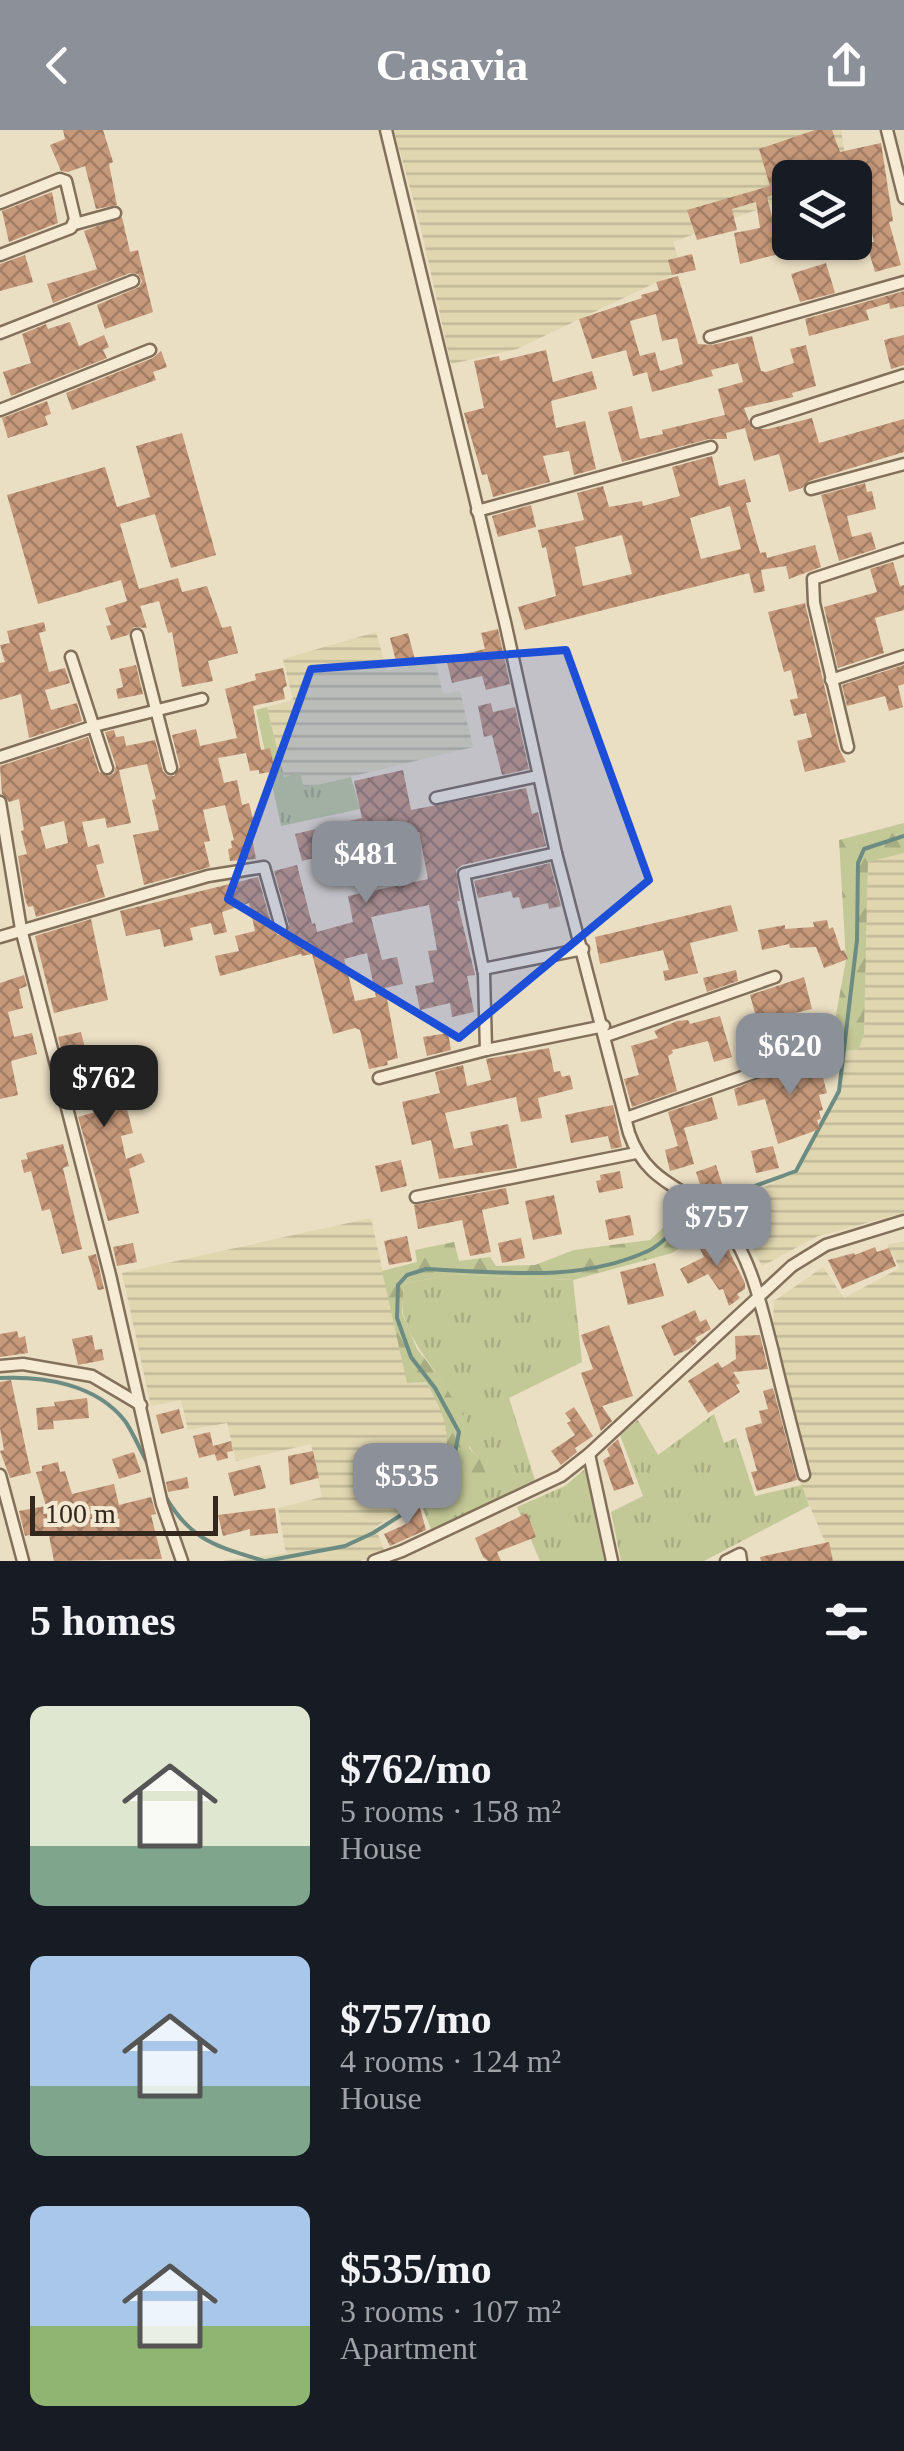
<!DOCTYPE html>
<html lang="en">
<head>
<meta charset="utf-8">
<style>
  body { margin:0; font-family:Georgia,serif; background:#242831; color:#f1f3f6; height:100vh; display:flex; flex-direction:column; font-size:38px; white-space:nowrap }
  * { box-sizing:border-box; margin:0 }
  p { font-size:32px; color:#9ea1a6 }
  .icon { flex:none; width:55px; height:55px; fill:none; stroke:currentColor; stroke-width:2; stroke-linecap:round; stroke-linejoin:round }
  .map { position:relative; height:1431px; overflow:hidden }
  .side { display:flex; flex-direction:column; background:#171b24; flex:1 }
  .side>* { flex:none }
  .buttons { position:absolute; left:772px; top:30px; display:grid; gap:20px }
  .buttons a { display:grid; place-items:center; width:100px; height:100px; border-radius:15px; background:#171b24; box-shadow:0 2px 8px #0004; font-size:50px }
  .scale { position:absolute; left:30px; bottom:25px; width:188px; box-sizing:border-box; padding-left:10px; border:5px solid #34281e; border-top:0; font-size:28px; line-height:35px; white-space:nowrap; color:#34281e; -webkit-text-stroke:8px #f3e9d2; paint-order:stroke }
  .price { position:absolute; translate:-50% -85px; padding:0 22px; border-radius:20px; background:#8c9099; color:#fff; font-size:32px; line-height:65px; filter:drop-shadow(0 2px 5px #0008) }
  .price::after { content:''; position:absolute; left:50%; top:60px; width:30px; height:22px; margin-left:-15px; background:inherit; clip-path:polygon(0 0,100% 0,50% 100%) }
  .price.selected { background:#222; color:#fff }
  ul { padding:0; list-style:none }
  li { display:flex; align-items:center; gap:30px; height:250px; padding:0 30px }
  li span { display:grid; place-items:center; flex:none; width:280px; height:200px; border-radius:15px; color:#555 }
  li>.icon { margin-inline-start:auto }
  span .icon { width:120px; height:120px; fill:#fffc; stroke-width:1 }
  li b { font-size:42px }
  h2 { display:flex; justify-content:space-between; align-items:center; height:120px; padding:0 30px; font-size:42px }
  header { display:flex; justify-content:space-between; align-items:center; height:130px; padding:0 30px; background:#8c9099; color:#fff; font-size:45px; font-weight:700 }
  .map>svg:first-child { display:block }
</style>
</head>
<body>
<header><svg class="icon" aria-label="back" viewBox="0 0 24 24"><path d="M15 5l-7 7 7 7"/></svg>Casavia<svg class="icon" aria-label="share" viewBox="0 0 24 24"><path d="M12 15V3M7 8l5-5 5 5M5 13v7h14v-7"/></svg></header>
<div class="map">
<svg width="904" height="1431" viewBox="0 0 904 1431">
  <defs>
    <pattern id="farmland-rules" width="6" height="5" patternUnits="userSpaceOnUse" patternTransform="scale(2.5)"><rect width="6" height="5" fill="#e0d7b1"/><path d="M0 2.5h6" fill="none" stroke="#c1b998"/></pattern>
    <pattern id="grass-tufts" width="24" height="20" patternUnits="userSpaceOnUse" patternTransform="scale(2.5)"><rect width="24" height="20" fill="#c3c897"/><path d="M3 7l-1-3M5 7V3M7 7l1-3M15 17l-1-3M17 17v-4M19 17l1-3" fill="none" stroke="#a8ac82"/></pattern>
    <pattern id="forest-firs" width="22" height="20" patternUnits="userSpaceOnUse" patternTransform="scale(2.5)"><rect width="22" height="20" fill="#c3c897"/><path d="M5 1l3.5 6h-7zM16 11l3.5 6h-7z" fill="#a8ac82"/></pattern>
    <pattern id="building-cross-hatch" width="8" height="8" patternUnits="userSpaceOnUse" patternTransform="scale(2.5)"><rect width="8" height="8" fill="#c6997b"/><path d="M0 0l8 8M0 8l8-8" fill="none" stroke="#a27d64"/></pattern>
  </defs>
  <rect width="100%" height="100%" fill="#eadec3"/>
  <g fill="url(#farmland-rules)">
    <path d="M394 0H841L848 44 839 47 790 48V67L673 112 682 140 517 219 451 234 420 94Z"/>
    <path d="M376 502 387 541 435 530 443 564 460 561 473 617 304 658 284 647 267 577 293 570 283 529Z"/>
    <path d="M904 723V1083L818 1106 762 1136 729 1075 796 1041 839 961 846 921 859 919 864 904 868 731Z"/>
    <path d="M371 1088 407 1252H426L445 1284 448 1314 440 1342 420 1371 375 1397 385 1422 360 1431H223L286 1423 278 1378 322 1367 311 1314 236 1331 227 1293 188 1300 181 1270 151 1276 122 1143Z"/>
    <path d="M904 1111V1431H833L801 1355 772 1223 774 1171 823 1137 844 1168 900 1138 887 1115Z"/>
  </g>
  <g fill="url(#grass-tufts)">
    <path d="M267 577 284 647 300 643 304 658 351 647 360 679 281 696 256 580Z"/>
    <path d="M452 1144 573 1150 582 1232 509 1268 535 1350 432 1401 426 1387C444 1368 470 1351 479 1328 462 1312 461 1290 452 1270 439 1240 413 1219 404 1186 401 1177 404 1164 404 1154Z"/>
    <path d="M714 1284 724 1313 736 1308 755 1366 802 1355 809 1376 704 1431H621L611 1382 643 1366 620 1305 638 1290 658 1325Z"/>
    <path d="M585 1339 604 1431H540L517 1377 565 1356Z"/>
  </g>
  <g fill="url(#forest-firs)">
    <path d="M904 693V723L868 732 864 904 859 919 829 923 846 830 839 710Z"/>
    <path d="M685 1077 703 1087 710 1097 672 1123 573 1150 452 1144 404 1154 402 1183 417 1219 438 1245 470 1296 469 1318 479 1328 488 1348 479 1355 472 1345 426 1387 420 1371C454 1324 455 1301 426 1252L407 1253 382 1141 417 1132 415 1120 454 1112 459 1131 490 1127 496 1136 535 1135 574 1120 650 1110Z"/>
  </g>
  <g fill="none" stroke-linecap="round" stroke-linejoin="round">
    <g stroke="#6c8b83" stroke-width="4">
      <path d="M0 1248C44 1246 96 1254 125 1291 134 1304 140 1320 148 1334"/>
      <path d="M164 1364C190 1411 216 1416 264 1431"/>
      <path d="M266 1431 345 1416 373 1403 434 1364 454 1328 459 1302 435 1258 411 1227 397 1188 398 1155 407 1145 426 1139C499 1142 579 1153 648 1121 664 1114 675 1097 690 1087 722 1066 761 1054 796 1041L839 961 857 810 858 733 864 719 904 706"/>
    </g>
  </g>
  <g fill="url(#building-cross-hatch)" fill-rule="evenodd">
    <path d="M63 0H103L113 32 109 34 117 75 96 79 85 36 68 42 61 41 50 15 65 9Z"/>
    <path d="M815 0H832L840 22 881 13 893 91 889 92 901 135 875 142 866 112H874L857 40 832 48H790V60L767 67 773 91 790 87V112H810V116L740 134 734 103 760 98 756 72 732 79 737 100 697 110 687 80 770 56 759 19Z"/>
    <path d="M52 62 58 93 9 112 2 81Z"/>
    <path d="M122 87 130 122 138 120 153 182 105 199 97 175 139 157 142 151 138 144 130 143 53 173 47 154 97 139 84 101Z"/>
    <path d="M692 124 696 140 672 145 668 130Z"/>
    <path d="M25 125 33 152 0 161V134Z"/>
    <path d="M826 133 835 163 800 172 791 144Z"/>
    <path d="M678 146 698 214 712 215 752 206 761 241 766 242 794 233 790 219 806 215 816 256 792 263 793 267 744 278 752 299H768L812 288 819 313 904 289V322L809 351 802 358 789 362 779 324 754 331 745 298 726 303 727 309H709L622 332 608 282 632 276 640 309 663 304 662 300 725 285 718 259 743 252 738 233 711 240 713 246 652 262 647 242 633 246 626 220 592 229 579 189 642 168 641 165 659 160 656 152ZM656 184 662 211 677 208 683 234 660 241 655 222 640 226 630 191Z"/>
    <path d="M904 161V176L890 179 889 173 866 180 869 190 809 206 805 189Z"/>
    <path d="M70 192 79 216 104 205 109 217 103 220 107 228 11 266 3 242 31 233 22 204 46 194 48 199Z"/>
    <path d="M904 205V235L891 239 884 210Z"/>
    <path d="M546 220 553 252 592 241 597 259 551 271 556 298 585 291 596 339 574 345 569 321 543 326 550 352 493 367 487 344 482 345 464 283 484 278 474 231 499 226 500 231Z"/>
    <path d="M161 221 167 237 153 242 156 250 72 280 66 263 153 228Z"/>
    <path d="M47 271 51 284 45 286 48 295 8 308 2 288Z"/>
    <path d="M182 303 216 425 171 438 155 384 120 394 139 459 178 448 182 462 207 456 222 498 231 496 238 523 208 531 213 551 182 557 172 502 168 503 159 471 140 476 147 498 134 497 128 505 111 510 106 496 111 495 105 478 127 471 121 450 38 474 7 365 105 337 117 377 150 367 136 316Z"/>
    <path d="M712 326 719 356 745 349 751 372 746 373 760 423 766 422 767 428 815 415 821 437 789 449 786 436 761 440 765 461 754 463 749 443 525 500 518 477 556 466 546 417 542 418 538 400 584 390 577 363 603 356 609 377 642 371 643 376 680 366 672 337ZM730 376 741 419 701 429 690 388ZM622 405 632 444 583 456 575 417Z"/>
    <path d="M865 353 867 362 872 361 876 379 847 386 852 407 871 402 876 419 839 431 821 365Z"/>
    <path d="M531 375 536 397 498 407 492 386Z"/>
    <path d="M893 432 900 456 904 455V480L875 488 884 523 838 538 824 477 877 462 870 439Z"/>
    <path d="M805 473 839 619 846 632 805 642 797 611 812 607 806 583 794 586 790 570 798 568 791 540 784 542 768 482Z"/>
    <path d="M44 492 46 501 39 503 49 542 65 538 70 553 45 560 51 580 77 573 82 591 29 608 21 564 0 570V533L5 532 0 515 10 513 7 501Z"/>
    <path d="M498 499 510 554 486 560 482 546 452 553 446 528 485 519 481 503Z"/>
    <path d="M408 503 415 530 397 535 390 508Z"/>
    <path d="M136 535 143 564 118 569 116 559 123 557 119 539Z"/>
    <path d="M904 535V554L898 556 903 577 889 581 885 566 847 576 842 555Z"/>
    <path d="M283 538 287 556 283 558 285 569 253 576 261 620 270 618 275 641 259 644V640L250 641 246 623 218 628 224 653 237 650 242 675 249 673 255 697 250 698 256 729 230 731 228 719 232 718 231 711 234 710 225 675 203 680 210 711 204 712 210 737 144 755 133 705 159 700 152 670 156 669 147 634 119 640 131 693 107 698 105 688 82 692 88 717 99 714 104 733 96 735 105 767 36 787 33 776 28 777 25 769 18 726 27 724 21 701 24 700 19 669 9 672 2 664 0 636 88 607 99 642 109 646 114 643 116 636 105 602 114 600 116 607 124 606 126 616 155 610 163 641 168 646H174L180 637 172 605 196 599 200 616 237 608 225 559 256 550 255 544ZM64 691 68 713 46 719 40 697Z"/>
    <path d="M491 573 493 582 515 577 529 639 502 645 492 605 484 607 478 576Z"/>
    <path d="M403 640 411 680 526 658 532 684 538 682 546 716 462 735 456 740 460 771H457L475 845 467 846 474 882 452 887 450 873 420 880 415 856 434 852 428 821 437 820 429 775 371 787 382 830 397 827 403 854 385 858 398 928 387 931 388 935 369 939 360 900 355 898 333 904 312 824 302 826 301 824 220 846 215 826 239 821 235 806 255 801 249 773 222 782 227 802 214 805 211 793 190 798 193 810 164 817 160 799 126 806 120 781 258 747 273 800 278 805H284L289 795 274 741 297 735 312 794 315 793 317 802 353 792 348 766 428 749 419 702 302 731 295 704 362 688 354 651ZM367 823 376 867 355 871 344 829Z"/>
    <path d="M550 733 561 776 549 779 548 773 522 779 519 767 513 768 511 761 478 768 474 751Z"/>
    <path d="M731 775 738 801 690 813 698 843 665 851 663 841 669 840 663 820 600 834 595 807Z"/>
    <path d="M91 789 108 870 54 883 35 806Z"/>
    <path d="M827 790 829 799 833 797 841 821 844 820 848 829 824 838 816 817 790 818 789 814 762 820 758 800 785 795V799L814 797 813 792Z"/>
    <path d="M736 840 738 851 707 862 703 848Z"/>
    <path d="M24 845 27 856 19 859 23 878 8 882 14 907 32 903 37 924 11 931 18 965 0 969V853Z"/>
    <path d="M804 847 812 879 769 889 772 898 760 901 750 865Z"/>
    <path d="M720 886 732 927 714 932 708 911 672 920 673 923 668 926 677 961 632 977 624 949 639 945 631 916 658 908 654 901 677 891 688 890 690 894Z"/>
    <path d="M81 902 92 946 117 940 133 1003 121 1006 126 1029 141 1023 145 1032 129 1039 139 1083 108 1091 78 987 102 980 97 960 73 966 58 907Z"/>
    <path d="M448 903 451 920 427 926 423 907Z"/>
    <path d="M549 918 554 942 560 941 562 947 570 945 573 959 538 968 542 988 521 992 516 967 445 983 454 1019 473 1015 470 1002 508 994 517 1038 439 1049 431 1010 412 1015 402 972 440 963 435 942 463 935 467 956 491 950 486 929Z"/>
    <path d="M831 927 834 937 821 940 827 963 819 965 823 980 819 981 821 989 817 990 820 999 778 1014 765 969 738 976 734 959 773 943Z"/>
    <path d="M712 967 718 989 684 998 694 1034 670 1041 665 1020 678 1016 668 982Z"/>
    <path d="M613 975 622 1017 611 1019 608 1006 571 1013 565 985Z"/>
    <path d="M63 1014 69 1036 63 1038 82 1119 62 1124 50 1079 42 1081 31 1041 24 1043 21 1030 28 1029 26 1023Z"/>
    <path d="M773 1016 779 1038 756 1043 751 1021Z"/>
    <path d="M401 1030 407 1056 381 1062 375 1036Z"/>
    <path d="M716 1035 723 1057 703 1064 696 1042Z"/>
    <path d="M620 1041 623 1058 599 1063 596 1051 601 1050 600 1045Z"/>
    <path d="M506 1058 509 1074 482 1080 491 1122 470 1126 462 1090 418 1099 414 1075Z"/>
    <path d="M554 1065 562 1104 533 1110 525 1071Z"/>
    <path d="M630 1085 634 1105 609 1110 605 1090Z"/>
    <path d="M720 1103 745 1153V1159L737 1164 740 1168 729 1176 723 1159 719 1160 708 1144 688 1154 680 1139 704 1127 698 1115Z"/>
    <path d="M407 1106 412 1131 389 1135 384 1111Z"/>
    <path d="M521 1108 525 1128 502 1133 498 1113Z"/>
    <path d="M133 1113 137 1132 117 1136 113 1117Z"/>
    <path d="M875 1117 877 1122 889 1118 896 1136 842 1159 828 1130 854 1123 855 1125Z"/>
    <path d="M96 1124 104 1159 98 1160 88 1126Z"/>
    <path d="M655 1133 664 1166 628 1175 620 1142Z"/>
    <path d="M695 1180 700 1192 706 1189 711 1199 695 1208 697 1212 689 1219 674 1226 661 1196Z"/>
    <path d="M609 1195 633 1266 602 1276 612 1291 601 1301 581 1243 593 1239 581 1205Z"/>
    <path d="M17 1201 19 1208 25 1206 28 1223 0 1227V1204Z"/>
    <path d="M92 1205 95 1220 102 1219 104 1230 78 1235 72 1209Z"/>
    <path d="M760 1205 768 1239 733 1242 740 1253 736 1255 740 1262 708 1283 688 1251 718 1232 722 1238 736 1229 735 1206Z"/>
    <path d="M11 1250 31 1343 10 1348 0 1321 4 1320 0 1298V1252Z"/>
    <path d="M773 1258 797 1350 757 1361 751 1342 757 1341 745 1298 762 1293 759 1281 768 1279 763 1261Z"/>
    <path d="M87 1268 89 1288 53 1291 54 1299 38 1300 36 1278 55 1276 54 1272Z"/>
    <path d="M574 1277 593 1306 575 1318 577 1322 561 1335 551 1321 575 1305 567 1293 571 1291 565 1283Z"/>
    <path d="M179 1279 184 1298 161 1304 156 1285Z"/>
    <path d="M210 1302 213 1316 231 1311 233 1321 227 1322 228 1328 217 1331 215 1324 199 1328 193 1306Z"/>
    <path d="M618 1309 634 1354 614 1361 603 1330 610 1326 607 1319Z"/>
    <path d="M313 1321 319 1348 290 1355 288 1326Z"/>
    <path d="M134 1322 141 1342 119 1349 112 1329Z"/>
    <path d="M58 1332 60 1342 65 1341 72 1364 114 1354 119 1375 151 1367 156 1384 151 1385 162 1429 54 1431 48 1401 25 1406 19 1381 46 1376 36 1342 42 1341V1336Z"/>
    <path d="M260 1335 266 1358 234 1366 228 1343Z"/>
    <path d="M187 1347 189 1358 168 1362 166 1352Z"/>
    <path d="M275 1378 278 1403 250 1406V1399L223 1406 218 1385Z"/>
    <path d="M420 1378 426 1400 390 1416 384 1404 406 1394 403 1383Z"/>
    <path d="M527 1383 536 1407 497 1422 501 1431H488L483 1427 475 1408Z"/>
    <path d="M829 1412 833 1431H761L760 1427Z"/>
  </g>
  <g fill="none" stroke-linecap="round" stroke-linejoin="round">
    <defs>
      <g id="street">
        <path d="M386 0 505 492 556 723 629 1003C649 1062 699 1057 731 1103 753 1136 762 1180 772 1218 782 1261 793 1303 804 1345"/>
        <path d="M887 0 904 68"/>
        <path d="M0 73 60 49 66 51 75 89 71 98 0 125"/>
        <path d="M75 94 115 83"/>
        <path d="M0 203 133 151"/>
        <path d="M710 207 904 152"/>
        <path d="M0 280 150 220"/>
        <path d="M757 292 904 245"/>
        <path d="M811 359 904 334"/>
        <path d="M477 381 711 317"/>
        <path d="M137 505 171 638"/>
        <path d="M71 527 107 638"/>
        <path d="M831 550 904 526"/>
        <path d="M848 617 814 473 813 449 904 419"/>
        <path d="M0 627 94 596 202 569"/>
        <path d="M436 668 538 646"/>
        <path d="M0 672 21 799 110 1145 162 1374 182 1431"/>
        <path d="M0 807 208 746 264 737 281 797"/>
        <path d="M483 839 583 819"/>
        <path d="M606 906 775 847"/>
        <path d="M486 920 484 844 464 744 556 723"/>
        <path d="M379 948 486 920 604 896"/>
        <path d="M626 988 765 939"/>
        <path d="M416 1067 636 1023"/>
        <path d="M0 1236 23 1234 92 1246 141 1275"/>
        <path d="M589 1324 612 1431"/>
        <path d="M0 1345 23 1431"/>
        <path d="M374 1431 402 1421 561 1346 589 1324 792 1136 826 1115 904 1091"/>
        <path d="M726 1431 740 1424 741 1431"/>
      </g>
    </defs>
    <use href="#street" stroke="#83705b" stroke-width="15"/>
    <use href="#street" stroke="#f6ecd5" stroke-width="10"/>
  </g>
  <path fill="#1d4ed8" fill-opacity="0.2" stroke="#1d4ed8" stroke-width="8" stroke-linejoin="round" d="M566 520 649 750 459 908 228 769 311 539Z"/>
</svg>
<div class="buttons">
<a><svg class="icon" aria-label="layers" viewBox="0 0 24 24"><path d="M12 4l9 5-9 5-9-5zM3 14l9 5 9-5"/></svg></a>
</div>
<div class="scale">100 m</div>
<b class="price" style="left:366px;top:776px">$481</b>
<b class="price" style="left:790px;top:968px">$620</b>
<b class="price selected" style="left:104px;top:1000px">$762</b>
<b class="price" style="left:717px;top:1139px">$757</b>
<b class="price" style="left:407px;top:1398px">$535</b>
</div>
<section class="side">
<h2>5 homes<svg class="icon" aria-label="filters" viewBox="0 0 24 24"><path d="M4 7h16M4 17h16"/><circle cx="9" cy="7" r="2"/><circle cx="15" cy="17" r="2"/></svg></h2>
<ul>
<li><span style="background:linear-gradient(#dfe7d0 70%,#7fa58c 0)"><svg class="icon" aria-label="home" viewBox="0 0 24 24"><path d="M3 11l9-7 9 7M6 9v11h12V9"/></svg></span><div><b>$762/mo</b><p>5 rooms · 158 m²</p><p>House</p></div></li>
<li><span style="background:linear-gradient(#a9c7e8 65%,#7fa58c 0)"><svg class="icon" aria-label="home" viewBox="0 0 24 24"><path d="M3 11l9-7 9 7M6 9v11h12V9"/></svg></span><div><b>$757/mo</b><p>4 rooms · 124 m²</p><p>House</p></div></li>
<li><span style="background:linear-gradient(#a9c7e8 60%,#8fb573 0)"><svg class="icon" aria-label="home" viewBox="0 0 24 24"><path d="M3 11l9-7 9 7M6 9v11h12V9"/></svg></span><div><b>$535/mo</b><p>3 rooms · 107 m²</p><p>Apartment</p></div></li>
</ul>
</section>
</body>
</html>
